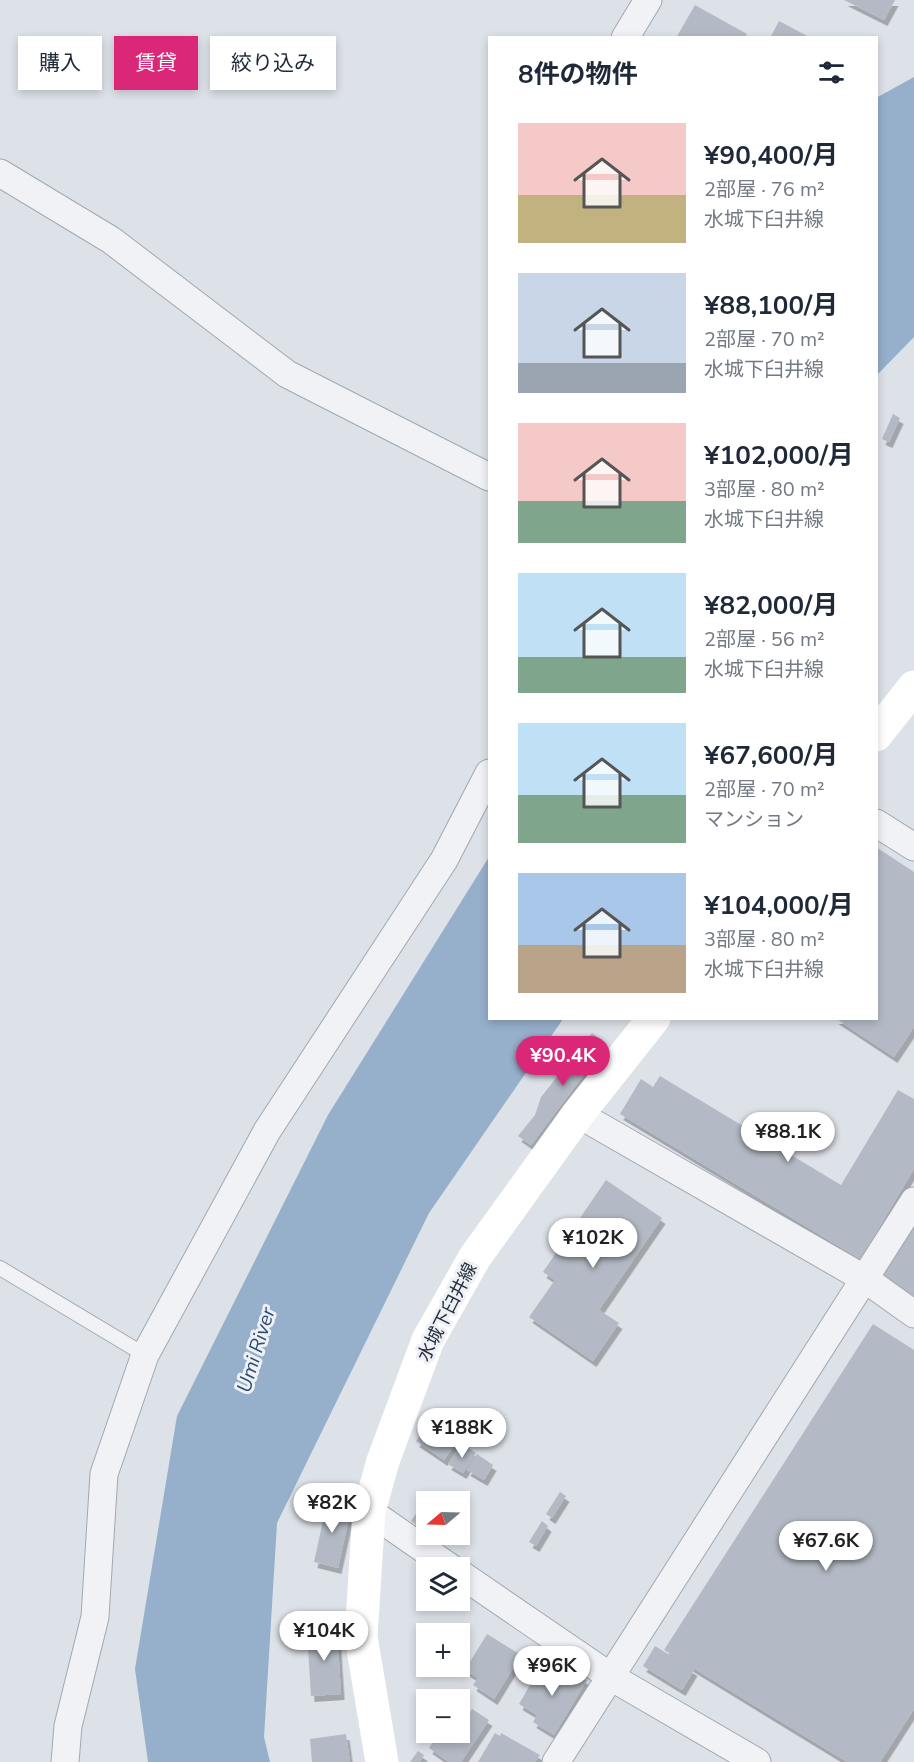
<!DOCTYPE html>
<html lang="ja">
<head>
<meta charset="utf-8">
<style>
  body { margin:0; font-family:"Nunito Sans","Noto Sans JP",sans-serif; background:#f6f6f7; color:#1f2937; height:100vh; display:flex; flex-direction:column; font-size:22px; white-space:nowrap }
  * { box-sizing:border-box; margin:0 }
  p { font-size:20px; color:#747a83 }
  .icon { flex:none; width:33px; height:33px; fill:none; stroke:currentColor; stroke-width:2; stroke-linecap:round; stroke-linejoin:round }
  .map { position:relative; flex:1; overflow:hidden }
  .side { position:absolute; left:488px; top:36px; width:390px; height:984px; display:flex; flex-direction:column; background:#fff; border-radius:0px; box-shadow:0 3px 9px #0003 }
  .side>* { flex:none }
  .hud { position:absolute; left:18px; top:36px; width:380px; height:54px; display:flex; gap:12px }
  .needle { width:39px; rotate:251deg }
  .fabs { position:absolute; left:416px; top:1491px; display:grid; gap:12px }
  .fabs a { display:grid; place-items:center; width:54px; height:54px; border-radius:0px; background:#fff; box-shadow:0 3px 9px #0003; font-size:30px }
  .price { position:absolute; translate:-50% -51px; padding:0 14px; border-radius:21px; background:#fff; color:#222; font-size:20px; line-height:39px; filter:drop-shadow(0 2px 3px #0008) }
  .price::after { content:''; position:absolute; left:50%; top:36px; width:18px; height:14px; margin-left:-9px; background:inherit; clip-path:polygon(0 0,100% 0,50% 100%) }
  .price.active { background:#db2777; color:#fff }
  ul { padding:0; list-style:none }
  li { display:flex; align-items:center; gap:18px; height:150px; padding:0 30px }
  li span { display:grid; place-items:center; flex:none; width:168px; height:120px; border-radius:0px; color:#555 }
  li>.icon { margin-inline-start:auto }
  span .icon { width:72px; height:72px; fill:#fffc; stroke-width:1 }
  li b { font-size:26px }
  h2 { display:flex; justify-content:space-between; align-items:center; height:72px; padding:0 30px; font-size:26px }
  .chip { padding:0 21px; border-radius:0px; background:#fff; box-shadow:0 3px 9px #0003; font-size:21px; line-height:54px }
  .chip.active { background:#db2777; color:#fff }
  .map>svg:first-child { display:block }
</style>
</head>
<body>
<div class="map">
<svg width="914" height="1762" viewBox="0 0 914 1762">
  <defs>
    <filter id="shadow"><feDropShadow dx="3.5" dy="6" stdDeviation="0" flood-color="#0004"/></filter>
  </defs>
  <rect width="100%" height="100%" fill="#dde1e8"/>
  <g fill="#96afca">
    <path d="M914 77V337L876 376V98Z"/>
    <path d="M489 857V1018L563 1019 429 1213 277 1523 264 1737 270 1762H148L135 1669 177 1416 328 1115Z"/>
  </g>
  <g fill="#b4bac5" filter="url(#shadow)">
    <path d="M844 0H895L884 20Z"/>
    <path d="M695 5 747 34 745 38H676Z"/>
    <path d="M779 21 811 38H770Z"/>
    <path d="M893 414 900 418 889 442 882 439Z"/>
    <path d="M876 847 914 872V1027L894 1057 835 1018H876Z"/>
    <path d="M592 1033 607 1044 531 1145 518 1136 535 1115 541 1097Z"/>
    <path d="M660 1076 841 1185 898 1090 914 1099V1169L860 1259 620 1114 641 1079 653 1087Z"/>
    <path d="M606 1180 662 1218 599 1310 619 1323 593 1361 529 1317 555 1280 543 1272Z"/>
    <path d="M914 1220V1296L880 1273Z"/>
    <path d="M873 1324 914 1350V1709L880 1762H847L664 1650Z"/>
    <path d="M430 1422 457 1441 444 1460 416 1441Z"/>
    <path d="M462 1444 476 1453 463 1473 448 1464Z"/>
    <path d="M477 1454 493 1465 484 1480 467 1470Z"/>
    <path d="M560 1492 566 1496 552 1518 546 1514Z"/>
    <path d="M328 1498 338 1499 336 1506 351 1509 338 1568 314 1562Z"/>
    <path d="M419 1509 426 1513V1531L411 1521Z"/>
    <path d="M542 1521 548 1526 536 1546 529 1542Z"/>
    <path d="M337 1629 341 1694 311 1696 307 1631Z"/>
    <path d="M487 1634 521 1655 494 1699 473 1685 478 1678 465 1670Z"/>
    <path d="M655 1646 694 1670 682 1690 643 1666Z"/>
    <path d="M541 1666 559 1677 565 1667 587 1680 554 1735 533 1722 537 1715 519 1704Z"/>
    <path d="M472 1709 489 1720 461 1762H449L429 1748 439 1732H459V1714L466 1718Z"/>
    <path d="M495 1733 500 1736 501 1733 540 1755 535 1762H478Z"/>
    <path d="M346 1734 350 1762H312L310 1739Z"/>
    <path d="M418 1751 424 1755 420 1762H410Z"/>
  </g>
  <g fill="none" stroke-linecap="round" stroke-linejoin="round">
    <defs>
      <path id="service" d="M0 1268 145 1355"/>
      <g id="minor">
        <path d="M625 38 648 0"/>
        <path d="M0 173 111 240 287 374 489 477"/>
        <path d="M876 823 914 847"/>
        <path d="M578 1114 865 1279 914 1314"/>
        <path d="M369 1511 451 1568"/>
        <path d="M459 1573 611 1677 757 1762"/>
        <path d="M65 1762 68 1726 95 1617 104 1474 145 1355 267 1131 444 860 489 773"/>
        <path d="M556 1762 914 1201"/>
      </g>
    </defs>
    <use href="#service" stroke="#a2a8b2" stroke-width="16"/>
    <use href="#minor" stroke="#a2a8b2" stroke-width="29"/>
    <use href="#service" stroke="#f0f2f6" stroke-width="14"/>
    <use href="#minor" stroke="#f0f2f6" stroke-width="27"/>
    <g stroke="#fff" stroke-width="33">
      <path d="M876 735 914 687"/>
      <path d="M382 1762 361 1637 369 1511 383 1461 428 1340 475 1257 578 1114 654 1018"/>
    </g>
  </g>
  <g text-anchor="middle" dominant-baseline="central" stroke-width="6" stroke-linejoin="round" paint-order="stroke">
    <g font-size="18" fill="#262f3f" stroke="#edf0f5">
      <text transform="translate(447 1312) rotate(-63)">水城下臼井線</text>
    </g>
    <g font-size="20" font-style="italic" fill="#2e4d75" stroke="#edf0f5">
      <text transform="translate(256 1350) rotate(-73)">Umi River</text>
    </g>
  </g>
</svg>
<div class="fabs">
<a><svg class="needle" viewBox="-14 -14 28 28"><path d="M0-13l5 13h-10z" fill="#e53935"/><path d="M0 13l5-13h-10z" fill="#747a83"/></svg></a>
<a><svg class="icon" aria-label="layers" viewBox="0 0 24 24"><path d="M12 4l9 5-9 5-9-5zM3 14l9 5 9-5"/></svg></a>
<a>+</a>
<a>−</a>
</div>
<b class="price active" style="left:563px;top:1087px">¥90.4K</b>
<b class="price" style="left:788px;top:1163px">¥88.1K</b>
<b class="price" style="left:593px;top:1269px">¥102K</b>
<b class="price" style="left:462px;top:1459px">¥188K</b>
<b class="price" style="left:332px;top:1534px">¥82K</b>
<b class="price" style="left:826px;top:1572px">¥67.6K</b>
<b class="price" style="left:324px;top:1662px">¥104K</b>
<b class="price" style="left:552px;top:1697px">¥96K</b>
<div class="hud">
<a class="chip">購入</a>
<a class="chip active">賃貸</a>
<a class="chip">絞り込み</a>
</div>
<section class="side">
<h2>8件の物件<svg class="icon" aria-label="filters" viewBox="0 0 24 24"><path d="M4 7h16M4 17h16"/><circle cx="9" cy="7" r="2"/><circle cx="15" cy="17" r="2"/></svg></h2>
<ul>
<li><span style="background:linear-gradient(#f6c9c9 60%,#c2b280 0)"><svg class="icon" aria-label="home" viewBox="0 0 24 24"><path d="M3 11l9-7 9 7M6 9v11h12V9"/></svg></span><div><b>¥90,400/月</b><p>2部屋 · 76 m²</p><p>水城下臼井線</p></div></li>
<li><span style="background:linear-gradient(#c9d6e8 75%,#9aa5b1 0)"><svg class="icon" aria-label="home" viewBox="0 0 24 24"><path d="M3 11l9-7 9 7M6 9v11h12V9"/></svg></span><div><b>¥88,100/月</b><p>2部屋 · 70 m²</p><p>水城下臼井線</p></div></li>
<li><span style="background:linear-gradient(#f6c9c9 65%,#7fa58c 0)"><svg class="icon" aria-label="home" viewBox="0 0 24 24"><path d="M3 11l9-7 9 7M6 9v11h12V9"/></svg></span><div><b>¥102,000/月</b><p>3部屋 · 80 m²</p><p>水城下臼井線</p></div></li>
<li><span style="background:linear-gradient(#bfe0f5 70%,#7fa58c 0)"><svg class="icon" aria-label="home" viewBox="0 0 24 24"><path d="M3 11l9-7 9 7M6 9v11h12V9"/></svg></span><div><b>¥82,000/月</b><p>2部屋 · 56 m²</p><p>水城下臼井線</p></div></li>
<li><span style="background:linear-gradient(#bfe0f5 60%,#7fa58c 0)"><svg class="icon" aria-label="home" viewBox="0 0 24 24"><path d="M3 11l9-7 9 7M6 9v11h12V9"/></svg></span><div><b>¥67,600/月</b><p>2部屋 · 70 m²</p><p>マンション</p></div></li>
<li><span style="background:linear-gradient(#a9c7e8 60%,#b9a48a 0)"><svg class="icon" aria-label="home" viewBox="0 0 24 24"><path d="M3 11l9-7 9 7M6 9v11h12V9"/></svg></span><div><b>¥104,000/月</b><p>3部屋 · 80 m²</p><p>水城下臼井線</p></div></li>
</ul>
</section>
</div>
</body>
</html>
